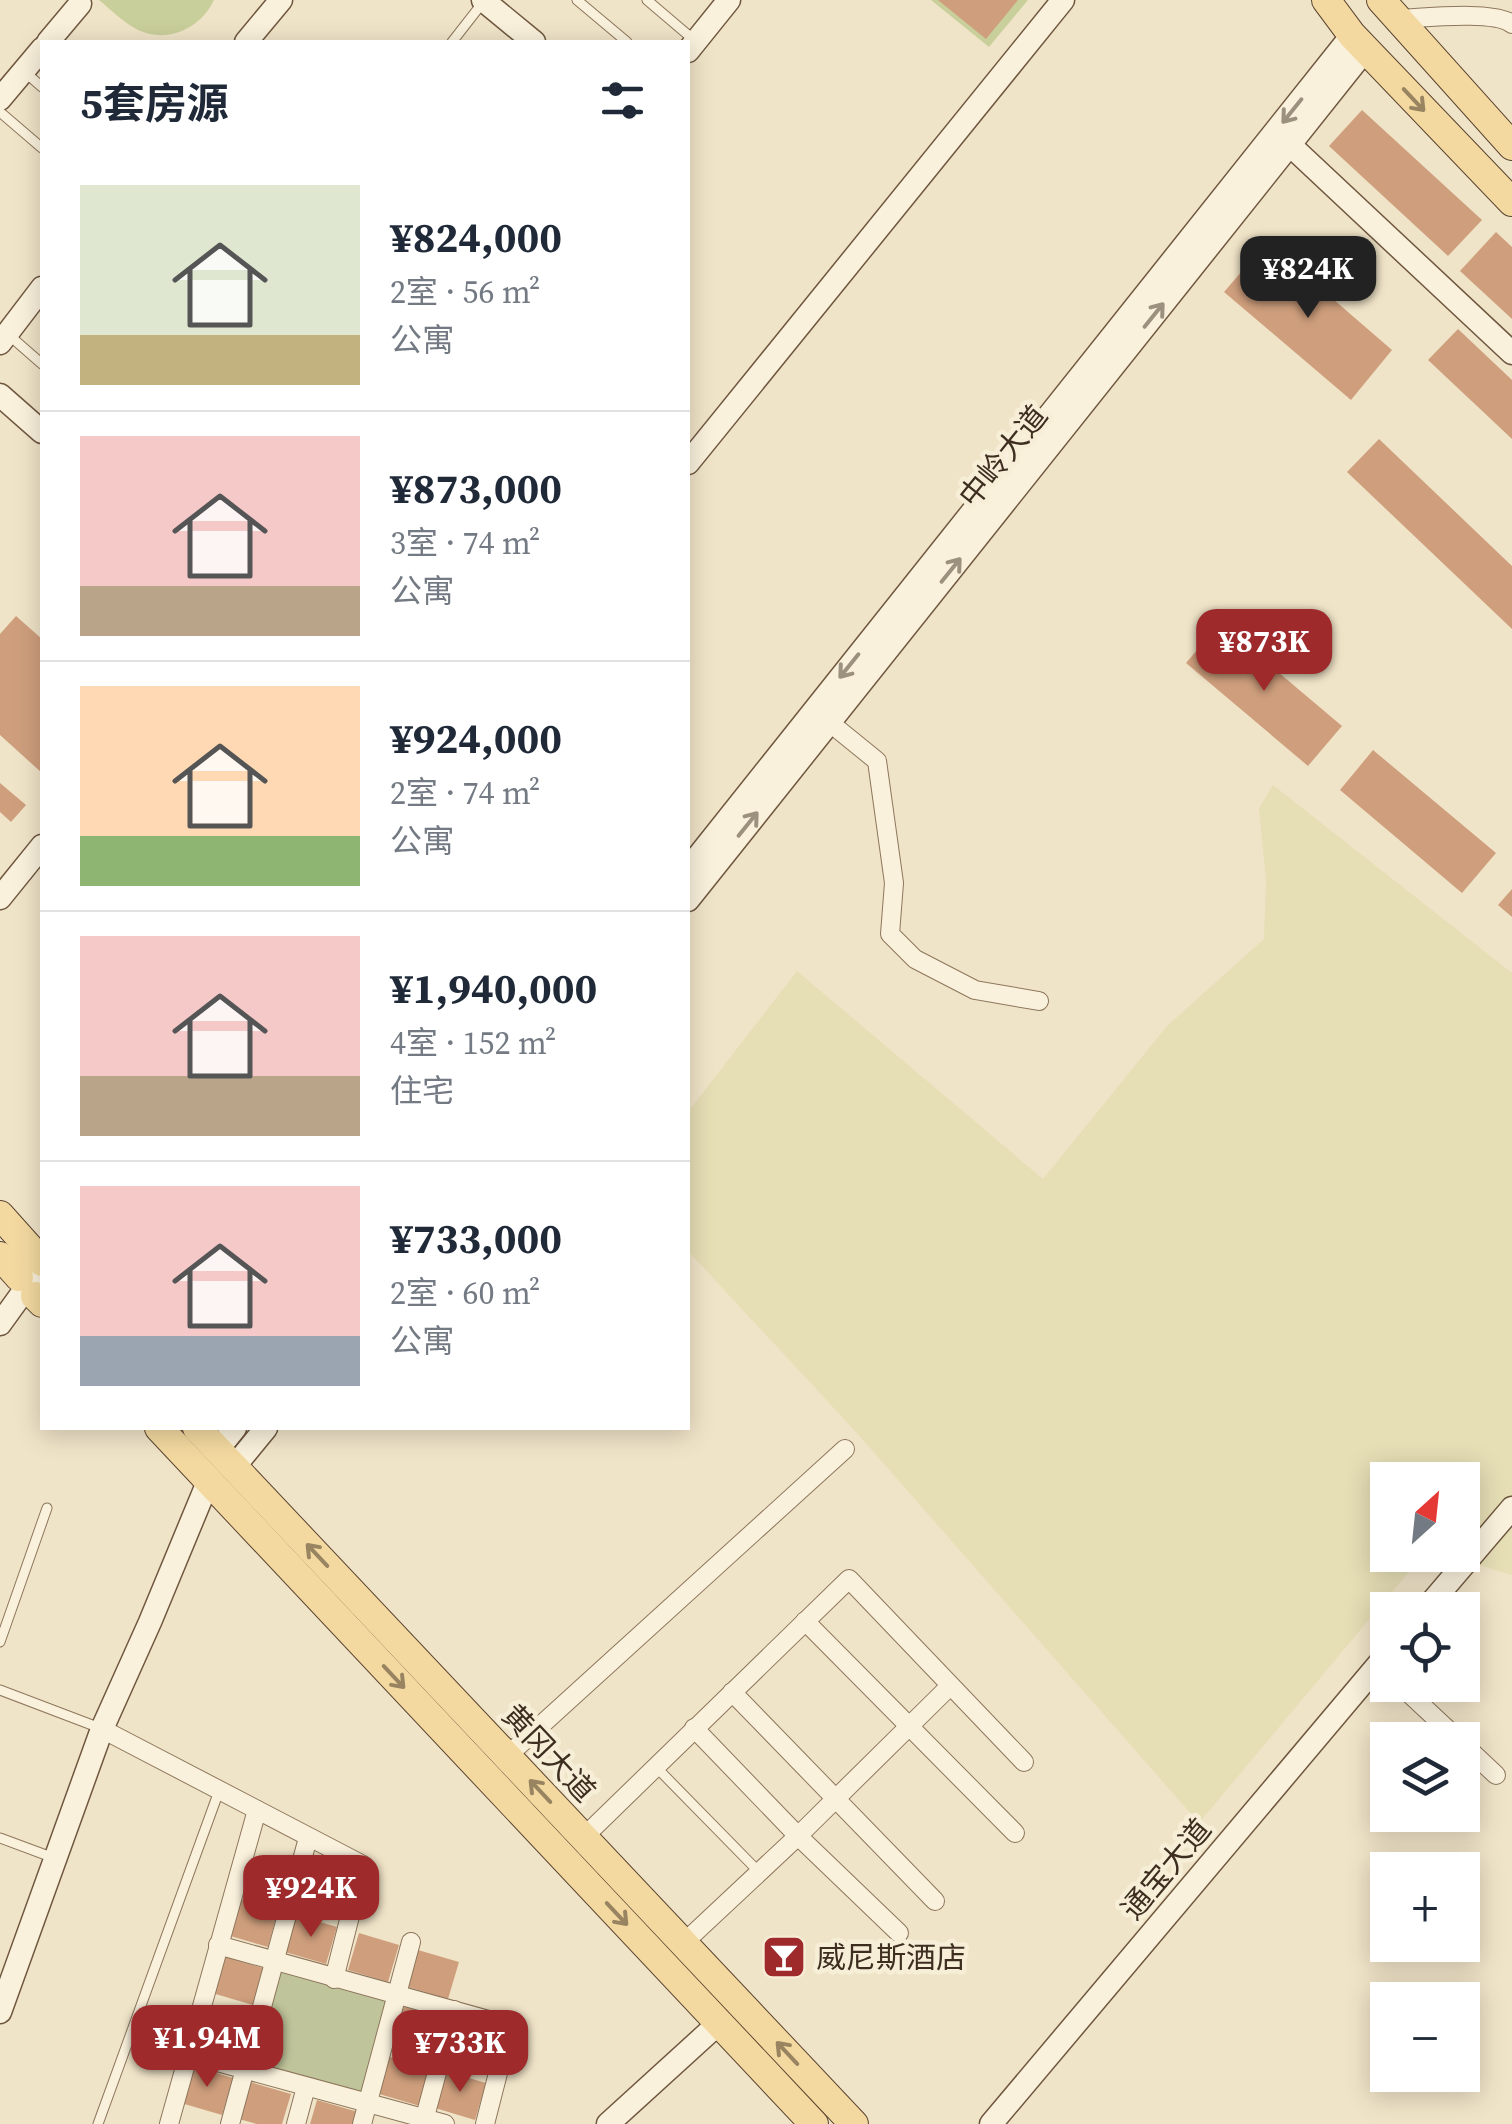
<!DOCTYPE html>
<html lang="zh">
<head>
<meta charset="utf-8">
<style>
  body { margin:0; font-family:"Source Serif 4","Noto Sans SC",serif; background:#f2f2f3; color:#1f2937; height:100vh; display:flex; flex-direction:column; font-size:38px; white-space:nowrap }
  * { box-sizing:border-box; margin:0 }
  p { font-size:32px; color:#747a83 }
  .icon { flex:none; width:55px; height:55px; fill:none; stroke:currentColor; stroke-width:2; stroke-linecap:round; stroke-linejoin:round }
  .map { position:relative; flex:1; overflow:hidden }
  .details { position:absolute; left:40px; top:40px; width:650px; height:1390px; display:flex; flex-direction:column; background:#fff; border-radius:0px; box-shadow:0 5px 25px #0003 }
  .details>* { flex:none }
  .needle { width:65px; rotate:27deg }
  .tools { position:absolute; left:1370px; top:1462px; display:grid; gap:20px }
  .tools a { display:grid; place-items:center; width:110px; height:110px; border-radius:0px; background:#fff; box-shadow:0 5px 25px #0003; font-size:50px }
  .price { position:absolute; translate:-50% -85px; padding:0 22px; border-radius:20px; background:#9e2a2b; color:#fff; font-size:32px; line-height:65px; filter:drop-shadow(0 2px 5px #0008) }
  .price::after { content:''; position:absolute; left:50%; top:60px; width:30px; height:22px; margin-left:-15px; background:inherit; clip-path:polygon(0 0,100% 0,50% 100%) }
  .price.on { background:#222; color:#fff }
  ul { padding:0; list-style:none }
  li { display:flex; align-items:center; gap:30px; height:250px; padding:0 40px }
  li+li { border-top:2px solid #e0e1e3 }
  li span { display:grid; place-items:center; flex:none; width:280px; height:200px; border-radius:0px; color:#555 }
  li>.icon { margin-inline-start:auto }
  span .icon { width:120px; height:120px; fill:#fffc; stroke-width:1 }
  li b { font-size:42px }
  h2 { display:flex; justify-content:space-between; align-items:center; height:120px; padding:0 40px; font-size:42px }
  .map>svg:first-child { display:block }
</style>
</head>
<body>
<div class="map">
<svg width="1512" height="2124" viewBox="0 0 1512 2124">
  <rect width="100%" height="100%" fill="#f0e4c8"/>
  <path fill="#e6deb5" d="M1273 785 1512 973V1575L1445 1555H1462V1480H1388V1555H1423L1199 1823 856 1432 688 1251V1112L797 971 1043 1179 1167 1026 1264 939 1266 881 1259 808Z"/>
  <g fill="#c9cf9b">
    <path d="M99 0H214C201 28 168 44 138 30 124 23 111 10 99 0Z"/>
    <path d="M931 0H1028L989 47Z"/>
  </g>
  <path fill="#bfc49a" d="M273 1961 396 1996 368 2103 244 2070Z"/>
  <g fill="#cf9f7d">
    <path d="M938 0H1018L986 39Z"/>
    <path d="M1362 110 1482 220 1448 256 1329 146Z"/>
    <path d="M1496 232 1512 247V319L1460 271Z"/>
    <path d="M1267 242 1392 350 1351 400 1224 292Z"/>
    <path d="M1458 329 1512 380V439L1428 360Z"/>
    <path d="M1379 439 1512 566V629L1347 472Z"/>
    <path d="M16 616 42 639V773L0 735V634Z"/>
    <path d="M1220 623 1342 726 1308 766 1186 663Z"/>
    <path d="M1373 750 1496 853 1462 893 1340 790Z"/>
    <path d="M0 783 26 805 11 822 0 812Z"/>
    <path d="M1512 889V917L1498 905Z"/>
    <path d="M238 1898 278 1910 268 1947 227 1935Z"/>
    <path d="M296 1915 337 1927 326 1964 285 1952Z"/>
    <path d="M359 1933 399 1945 388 1982 348 1970Z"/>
    <path d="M418 1950 459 1962 448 1999 408 1987Z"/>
    <path d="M223 1956 263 1968 253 2005 212 1993Z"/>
    <path d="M404 2006 444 2018 433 2055 393 2043Z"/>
    <path d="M208 2007 249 2019 238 2056 198 2044Z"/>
    <path d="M458 2022 499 2034 488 2071 448 2059Z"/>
    <path d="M390 2057 431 2069 420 2106 379 2094Z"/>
    <path d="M192 2066 233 2078 222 2115 181 2103Z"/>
    <path d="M445 2071 486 2083 475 2120 435 2108Z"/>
    <path d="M250 2082 291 2094 282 2124H257L239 2119Z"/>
    <path d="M317 2100 358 2112 354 2124H310Z"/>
  </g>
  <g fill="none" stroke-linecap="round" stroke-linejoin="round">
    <defs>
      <g id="lane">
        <path d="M577 0 627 42"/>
        <path d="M647 0 694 40"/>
        <path d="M452 42 484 1"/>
        <path d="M26 73 42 87"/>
        <path d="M0 112 42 148"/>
        <path d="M10 336 42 364"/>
        <path d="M0 1642 47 1508"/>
        <path d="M0 1690 100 1728"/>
        <path d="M657 1768 759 1872"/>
        <path d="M0 1838 54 1858"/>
        <path d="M98 2124 219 1791"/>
      </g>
      <g id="street">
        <path d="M1397 19C1423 18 1494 10 1512 24"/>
        <path d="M829 722 877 761 894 883 890 934 915 959 975 990 1039 1001"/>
        <path d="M805 1621 1015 1833"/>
        <path d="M1400 1685 1459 1740"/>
        <path d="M732 1692 935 1901"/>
        <path d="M694 1728 798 1836 899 1933"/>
        <path d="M102 1729 363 1865 334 1979"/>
        <path d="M1462 1743 1496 1775"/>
        <path d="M517 1747 845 1449"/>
        <path d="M592 1829 849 1579 1024 1762"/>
        <path d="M689 1938 798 1836 950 1686"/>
        <path d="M218 1945 510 2026 485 2124"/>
        <path d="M188 2054 445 2124"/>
        <path d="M169 2124 257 1810"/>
        <path d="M230 2124 308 1838"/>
        <path d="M296 2124 306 2087"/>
        <path d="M362 2124 411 1942"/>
        <path d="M423 2124 454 2010"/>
      </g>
      <g id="secondary">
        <path d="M483 0 534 42"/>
        <path d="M48 42 80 4"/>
        <path d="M246 42 281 0"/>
        <path d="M688 51 729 0"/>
        <path d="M0 99 42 49"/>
        <path d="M1290 145 1512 353"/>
        <path d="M0 343 42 288"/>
        <path d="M0 395 42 432"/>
        <path d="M688 463 1063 0"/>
        <path d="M688 869 1352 35"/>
        <path d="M0 898 42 846"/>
        <path d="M688 900 1366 49"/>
        <path d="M0 1324 26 1288 42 1273"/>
        <path d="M222 1444 235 1428"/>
        <path d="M239 1461 266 1428"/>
        <path d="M1425 1610 1512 1508"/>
        <path d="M0 2012 102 1729 150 1622 208 1482"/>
        <path d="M608 2124 709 2032"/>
        <path d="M991 2124 1388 1653"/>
      </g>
      <g id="primary">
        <path d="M1326 0 1352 35 1512 202"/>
        <path d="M1381 0 1512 146"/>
        <path d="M0 1215 42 1262"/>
        <path d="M0 1256 19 1277"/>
        <path d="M35 1296 42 1303"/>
        <path d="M159 1428 814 2124"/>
        <path d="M197 1428 854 2124"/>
      </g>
    </defs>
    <use href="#lane" stroke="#8d765c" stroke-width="11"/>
    <use href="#street" stroke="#8d765c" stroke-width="20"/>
    <use href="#secondary" stroke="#6f573f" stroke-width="25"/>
    <use href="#primary" stroke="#5b4430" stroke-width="30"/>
    <use href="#lane" stroke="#faf1dc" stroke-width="9"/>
    <use href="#street" stroke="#faf1dc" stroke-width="18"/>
    <use href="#secondary" stroke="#faf1dc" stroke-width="22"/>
    <use href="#primary" stroke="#f3d9a0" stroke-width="28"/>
  </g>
  <defs><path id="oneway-shaft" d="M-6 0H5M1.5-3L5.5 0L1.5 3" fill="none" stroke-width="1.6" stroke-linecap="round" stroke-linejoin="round" transform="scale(2.5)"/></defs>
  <g stroke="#988460">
    <use href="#oneway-shaft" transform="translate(1414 100) rotate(47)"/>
    <use href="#oneway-shaft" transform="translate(317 1555) rotate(-133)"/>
    <use href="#oneway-shaft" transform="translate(394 1677) rotate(47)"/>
    <use href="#oneway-shaft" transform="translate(540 1791) rotate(-133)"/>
    <use href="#oneway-shaft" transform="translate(617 1914) rotate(47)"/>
    <use href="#oneway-shaft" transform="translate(787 2053) rotate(-133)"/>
  </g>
  <g stroke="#9c907e">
    <use href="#oneway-shaft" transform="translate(1292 111) rotate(129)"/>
    <use href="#oneway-shaft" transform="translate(1154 315) rotate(-51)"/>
    <use href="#oneway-shaft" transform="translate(951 570) rotate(-51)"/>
    <use href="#oneway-shaft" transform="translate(849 666) rotate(129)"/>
    <use href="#oneway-shaft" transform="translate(748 824) rotate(-51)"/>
  </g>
  <defs>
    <symbol id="bar-square" viewBox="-11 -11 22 22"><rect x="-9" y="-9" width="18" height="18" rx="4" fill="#9e2a2b" stroke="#f7eed8"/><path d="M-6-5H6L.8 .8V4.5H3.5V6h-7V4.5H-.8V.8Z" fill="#fff"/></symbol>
  </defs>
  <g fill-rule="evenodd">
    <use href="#bar-square" x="759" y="1932" width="50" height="50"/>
  </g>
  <g text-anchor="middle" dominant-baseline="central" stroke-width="9" stroke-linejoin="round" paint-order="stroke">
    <g font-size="30" fill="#3d2e20" stroke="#f7eed8">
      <text transform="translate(1003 456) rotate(-51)">中岭大道</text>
      <text transform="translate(549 1753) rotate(47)">黄冈大道</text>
      <text transform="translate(1166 1869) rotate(-50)">通宝大道</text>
    </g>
    <g font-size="30" fill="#3d2e20" stroke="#f7eed8" text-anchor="start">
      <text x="816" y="1957">威尼斯酒店</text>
    </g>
  </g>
</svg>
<div class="tools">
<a><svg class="needle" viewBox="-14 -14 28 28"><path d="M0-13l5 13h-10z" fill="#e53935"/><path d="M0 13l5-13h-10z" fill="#747a83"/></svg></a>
<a><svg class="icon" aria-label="locate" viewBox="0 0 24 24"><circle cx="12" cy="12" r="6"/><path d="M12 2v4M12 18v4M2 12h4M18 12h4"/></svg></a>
<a><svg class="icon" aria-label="layers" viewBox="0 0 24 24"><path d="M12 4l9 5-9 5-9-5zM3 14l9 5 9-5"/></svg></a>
<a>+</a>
<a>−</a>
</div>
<b class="price on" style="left:1308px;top:321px">¥824K</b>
<b class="price" style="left:1264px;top:694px">¥873K</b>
<b class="price" style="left:311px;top:1940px">¥924K</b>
<b class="price" style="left:207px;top:2090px">¥1.94M</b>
<b class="price" style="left:460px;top:2095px">¥733K</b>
<section class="details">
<h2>5套房源<svg class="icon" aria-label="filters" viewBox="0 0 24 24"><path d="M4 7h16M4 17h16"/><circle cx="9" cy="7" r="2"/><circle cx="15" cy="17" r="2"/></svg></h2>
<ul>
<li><span style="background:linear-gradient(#dfe7d0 75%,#c2b280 0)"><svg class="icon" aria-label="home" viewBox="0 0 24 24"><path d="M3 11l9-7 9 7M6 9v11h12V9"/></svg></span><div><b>¥824,000</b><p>2室 · 56 m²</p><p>公寓</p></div></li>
<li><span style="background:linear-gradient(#f6c9c9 75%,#b9a48a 0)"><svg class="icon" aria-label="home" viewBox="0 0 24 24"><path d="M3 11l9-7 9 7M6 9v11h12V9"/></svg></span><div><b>¥873,000</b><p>3室 · 74 m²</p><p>公寓</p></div></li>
<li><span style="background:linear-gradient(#ffd9b3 75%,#8fb573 0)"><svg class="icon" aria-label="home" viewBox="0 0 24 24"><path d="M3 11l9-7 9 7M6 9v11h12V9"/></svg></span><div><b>¥924,000</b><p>2室 · 74 m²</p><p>公寓</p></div></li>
<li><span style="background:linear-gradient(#f6c9c9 70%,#b9a48a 0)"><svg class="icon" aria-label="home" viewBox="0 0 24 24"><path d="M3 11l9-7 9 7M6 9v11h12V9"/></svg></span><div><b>¥1,940,000</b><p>4室 · 152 m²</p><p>住宅</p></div></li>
<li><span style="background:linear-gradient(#f6c9c9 75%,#9aa5b1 0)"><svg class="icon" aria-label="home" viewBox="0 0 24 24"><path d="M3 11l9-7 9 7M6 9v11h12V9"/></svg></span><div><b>¥733,000</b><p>2室 · 60 m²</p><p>公寓</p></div></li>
</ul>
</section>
</div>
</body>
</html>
